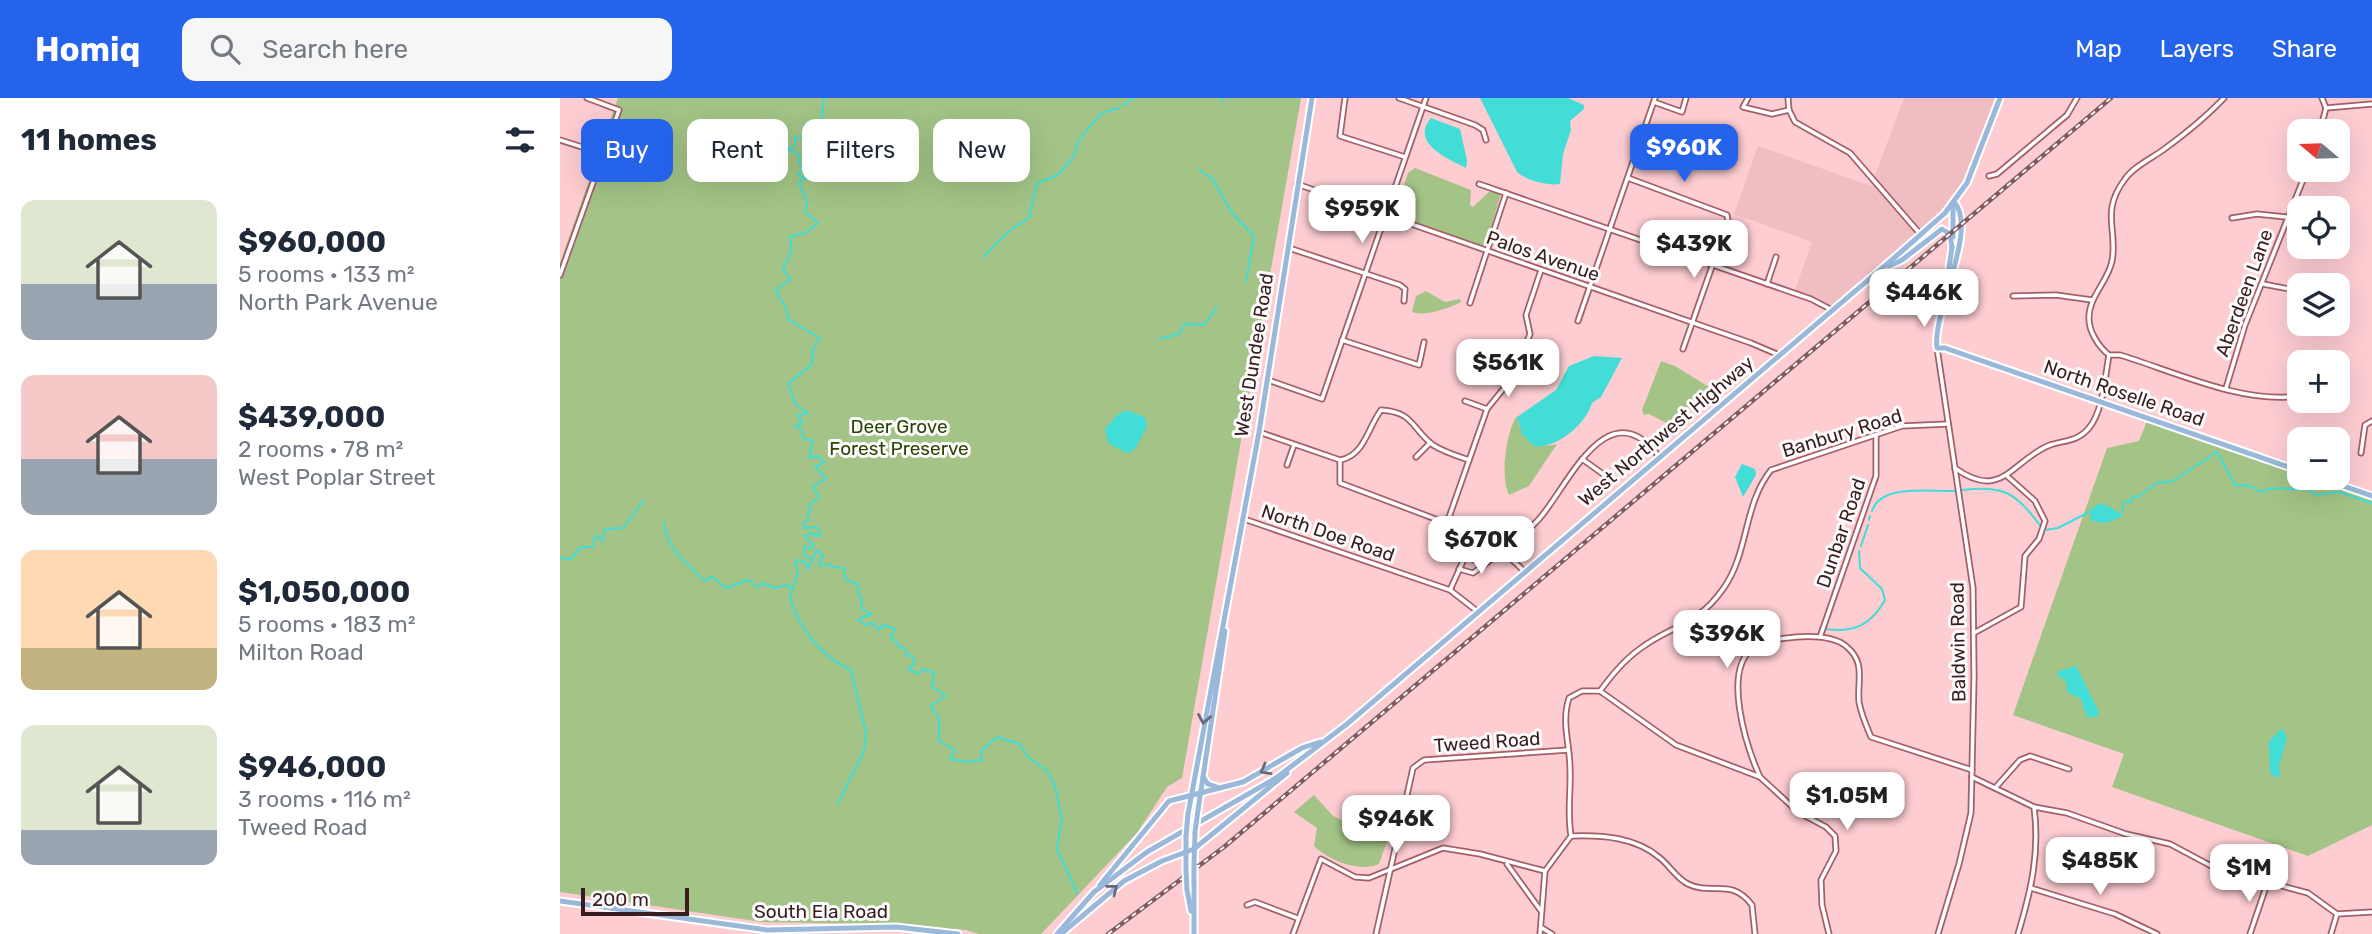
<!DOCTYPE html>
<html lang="en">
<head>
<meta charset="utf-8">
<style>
  body { margin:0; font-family:Rubik,sans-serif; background:#f6f6f7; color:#1f2937; height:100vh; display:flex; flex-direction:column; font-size:26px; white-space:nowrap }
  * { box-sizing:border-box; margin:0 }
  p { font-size:23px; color:#747a83 }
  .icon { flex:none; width:38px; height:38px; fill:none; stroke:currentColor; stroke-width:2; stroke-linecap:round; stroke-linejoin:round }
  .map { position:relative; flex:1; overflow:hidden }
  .side { display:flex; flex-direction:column; background:#fff; width:560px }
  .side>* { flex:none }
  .banner { position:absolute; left:21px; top:21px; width:665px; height:63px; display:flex; gap:14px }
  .needle { width:46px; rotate:289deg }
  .fabs { position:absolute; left:1727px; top:21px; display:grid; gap:14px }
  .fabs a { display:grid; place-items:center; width:63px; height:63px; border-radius:14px; background:#fff; box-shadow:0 7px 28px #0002; font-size:35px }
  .scale { position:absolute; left:21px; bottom:18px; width:108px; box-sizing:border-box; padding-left:7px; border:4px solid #391c20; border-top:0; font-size:19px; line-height:24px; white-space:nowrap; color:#391c20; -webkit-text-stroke:5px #fcfcfc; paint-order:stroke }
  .price { position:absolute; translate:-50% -60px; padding:0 16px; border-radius:14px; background:#fff; color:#222; font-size:23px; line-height:46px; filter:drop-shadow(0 2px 4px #0008) }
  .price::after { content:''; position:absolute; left:50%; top:42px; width:21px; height:16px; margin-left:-10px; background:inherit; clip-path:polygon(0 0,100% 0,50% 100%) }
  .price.current { background:#2563eb; color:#fff }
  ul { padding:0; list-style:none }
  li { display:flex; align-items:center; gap:21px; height:175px; padding:0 21px }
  li span { display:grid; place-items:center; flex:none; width:196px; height:140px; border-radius:14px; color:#555 }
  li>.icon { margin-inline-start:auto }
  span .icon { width:84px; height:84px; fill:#fffc; stroke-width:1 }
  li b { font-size:30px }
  h2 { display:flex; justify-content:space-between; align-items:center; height:84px; padding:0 21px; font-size:30px }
  .chip { padding:0 24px; border-radius:14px; background:#fff; box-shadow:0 7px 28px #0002; font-size:24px; line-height:63px }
  .chip.current { background:#2563eb; color:#fff }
  header { display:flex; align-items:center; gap:42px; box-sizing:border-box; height:98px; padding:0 35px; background:#2563eb; color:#fff }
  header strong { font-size:33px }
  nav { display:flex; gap:38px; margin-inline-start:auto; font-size:24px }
  .search { width:490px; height:63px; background:#f6f6f7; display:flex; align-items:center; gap:18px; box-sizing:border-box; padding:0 24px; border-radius:14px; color:#747a83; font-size:26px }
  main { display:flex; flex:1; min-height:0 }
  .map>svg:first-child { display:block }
</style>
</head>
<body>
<header>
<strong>Homiq</strong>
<div class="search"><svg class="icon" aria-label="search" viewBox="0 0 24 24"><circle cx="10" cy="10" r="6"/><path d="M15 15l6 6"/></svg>Search here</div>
<nav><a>Map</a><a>Layers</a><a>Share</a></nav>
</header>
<main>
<section class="side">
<h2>11 homes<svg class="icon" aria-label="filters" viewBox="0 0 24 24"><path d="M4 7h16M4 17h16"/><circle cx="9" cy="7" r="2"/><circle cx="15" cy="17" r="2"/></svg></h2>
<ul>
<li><span style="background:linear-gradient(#dfe7d0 60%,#9aa5b1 0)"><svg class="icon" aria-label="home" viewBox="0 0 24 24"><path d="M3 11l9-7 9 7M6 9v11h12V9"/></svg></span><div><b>$960,000</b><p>5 rooms · 133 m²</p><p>North Park Avenue</p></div></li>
<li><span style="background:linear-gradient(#f6c9c9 60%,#9aa5b1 0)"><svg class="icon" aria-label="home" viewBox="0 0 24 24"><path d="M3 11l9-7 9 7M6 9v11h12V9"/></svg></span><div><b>$439,000</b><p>2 rooms · 78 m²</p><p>West Poplar Street</p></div></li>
<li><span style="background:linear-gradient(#ffd9b3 70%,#c2b280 0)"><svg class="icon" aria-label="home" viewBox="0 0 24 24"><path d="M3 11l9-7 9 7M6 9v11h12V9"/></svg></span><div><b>$1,050,000</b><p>5 rooms · 183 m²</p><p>Milton Road</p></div></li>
<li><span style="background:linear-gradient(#dfe7d0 75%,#9aa5b1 0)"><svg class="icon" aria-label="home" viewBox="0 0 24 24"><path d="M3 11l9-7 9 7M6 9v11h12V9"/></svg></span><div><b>$946,000</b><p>3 rooms · 116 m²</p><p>Tweed Road</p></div></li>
</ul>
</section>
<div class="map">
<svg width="1812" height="836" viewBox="0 0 1812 836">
  <rect width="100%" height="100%" fill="#fdcdd2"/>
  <path fill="#f0bdc3" d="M1344 0H1440L1413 73 1394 104 1272 212 1234 195 1252 144 1174 116 1198 48 1311 88Z"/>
  <g fill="#a3c486">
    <path d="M58 0H741L622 680 607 689 577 735 481 836H419L406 832 318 826 202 824 0 794V165Z"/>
    <path d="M855 70 911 92 910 107 913 109 931 92 941 95 926 147 921 148 834 117 848 75Z"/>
    <path d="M866 193 885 204 900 201 901 204C890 210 865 219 852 214L856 198Z"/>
    <path d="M1101 263 1115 268 1157 294 1155 298 1131 307 1125 324 1116 330 1089 316 1084 317 1082 312Z"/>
    <path d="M957 318C961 341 973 352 997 346L969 388 949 397C940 380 946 333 957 318Z"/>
    <path d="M1587 323 1739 376 1740 380H1751L1812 401V727L1748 758 1552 689 1564 656 1453 617 1547 350 1579 343Z"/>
    <path d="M754 697 773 718 827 743 819 766C800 775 768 762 754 748L757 730 734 714Z"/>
  </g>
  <g fill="#41ddd6">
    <path d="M920 0H1008L1024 7V11L1010 23 1011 32 1003 56 1000 86C988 88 967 83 957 74Z"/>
    <path d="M871 20 900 31 907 62 906 70C887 60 850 45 871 20Z"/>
    <path d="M1034 258 1062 260 1041 299 1032 305C1026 326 997 351 974 348L962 336 957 319 996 292 1009 268Z"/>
    <path d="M566 312 585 319 587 328 575 351 567 355 548 345 545 331 557 317Z"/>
    <path d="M1182 366 1195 371 1196 377 1183 399 1175 379Z"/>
    <path d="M1537 406 1546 407 1563 417C1553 424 1541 428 1530 421L1531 413Z"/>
    <path d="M1170 512 1195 519 1202 534 1201 539 1180 552 1173 549 1176 530 1162 521 1163 515Z"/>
    <path d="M1516 568 1539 614 1537 619H1527L1521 601 1507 594 1506 583 1497 577 1499 573Z"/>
    <path d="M1722 630 1727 639 1719 668 1720 677 1716 680 1710 674 1709 643Z"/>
  </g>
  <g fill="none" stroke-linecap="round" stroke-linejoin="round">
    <g stroke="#41ddd6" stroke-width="2">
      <path d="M662 4 663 2"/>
      <path d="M562 8 573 0"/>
      <path d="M639 72 652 80 672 115 694 138 686 184"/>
      <path d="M423 159 449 133 469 120 477 85 498 77 514 58 519 42 531 27 542 15 559 10"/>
      <path d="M600 241 619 236 625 226 644 227 657 209"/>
      <path d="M1402 392C1445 387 1456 395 1482 430"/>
      <path d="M1312 413C1321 385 1371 394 1395 393"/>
      <path d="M1562 414 1564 403 1571 404 1572 398 1578 399 1596 385 1613 383 1657 354 1675 387 1691 388 1700 394C1716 386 1730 393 1747 391L1756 397 1779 394 1812 405"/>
      <path d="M1309 422 1310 418"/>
      <path d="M104 423C106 452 126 464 144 483L152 479 166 490 188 482 198 489 204 485 214 490 227 487 231 490"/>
      <path d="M1485 432 1498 430 1531 413"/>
      <path d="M1301 448 1308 427"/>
      <path d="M0 460 11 461 21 449H33L35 438 43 442 45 431 63 430 84 402"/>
      <path d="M252 462 244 456 245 448 253 450V446L245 438 251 435 259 438 260 434 257 429 244 430 243 426 247 423 251 405 259 399 253 389 266 380 255 369 264 365 258 358 249 360 253 343 243 340 242 332 235 328 242 325 238 317 248 315 236 307 228 286 252 266 253 251 260 240 229 222 224 206 215 193 230 181 223 171 232 151 230 139 247 134 258 125 246 114 247 103 239 85 246 81 238 77 244 71 239 65 240 57 228 51 235 47V39L243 41 250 33 244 30 246 25 252 24 254 32 261 27 264 0"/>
      <path d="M1266 531C1294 535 1311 527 1325 502L1322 491 1300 470 1299 453"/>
      <path d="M278 705 304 653 306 635 291 572C262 559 239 531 230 500L238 473 235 465 238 462 245 464 248 471 257 452 263 458 259 465 261 468 269 466 272 469 284 470 286 482 298 486V495L302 502 301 510 311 516 298 521 305 527 313 525 319 532 324 527 335 531 331 540 338 545V548L346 551V557L352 558 355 565 348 571 359 576 363 571 374 575 372 589 386 597 371 608 379 621V643L395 652 390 661 407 664 422 662 421 653 437 639 460 646 468 659 487 673 495 688 502 721 497 751 517 795"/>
    </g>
    <defs>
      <g id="minor">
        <path d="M785 0 780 38 845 59"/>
        <path d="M839 0 915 27 923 32 926 42"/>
        <path d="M1188 0 1183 9 1212 16 1229 12"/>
        <path d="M1228 0 1229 12 1235 24 1290 55 1361 137"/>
        <path d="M1762 0 1766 10"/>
        <path d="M1094 4 1122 14 1126 0"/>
        <path d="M1766 10 1812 6"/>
        <path d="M1760 33 1766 10"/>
        <path d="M0 42 44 56"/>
        <path d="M1429 78 1437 76 1507 17 1517 0"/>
        <path d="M1068 80 1167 117 1168 123 1123 251"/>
        <path d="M737 86 1191 245 1219 257"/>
        <path d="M919 86 1251 201 1272 212"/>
        <path d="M1672 120 1697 116 1726 119"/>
        <path d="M729 150 840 187 845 191 844 203"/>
        <path d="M0 177 59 12 27 0"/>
        <path d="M1207 186 1216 159"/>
        <path d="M1703 186 1740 193"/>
        <path d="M1453 198 1496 197 1532 202"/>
        <path d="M910 205 946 95"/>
        <path d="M1018 223 1095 0"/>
        <path d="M782 242 859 267 864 244"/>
        <path d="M925 250V253L958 266"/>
        <path d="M1377 250 1413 490 1414 579 1411 715 1399 766 1378 836"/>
        <path d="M1549 257H1560C1613 273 1682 306 1737 298"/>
        <path d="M708 282 762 301 866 0"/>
        <path d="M1666 290 1685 227 1747 72"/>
        <path d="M905 303 927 311"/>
        <path d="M699 334 780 362V385L931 442 964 473"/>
        <path d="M1801 355 1805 327 1812 323"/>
        <path d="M856 359 870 345"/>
        <path d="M1022 361 1050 381"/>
        <path d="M781 362C805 356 807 331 821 312 854 314 851 330 873 347 884 354 897 358 909 362"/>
        <path d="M727 367 734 347"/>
        <path d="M1395 370C1442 404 1452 362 1490 347 1505 342 1517 344 1529 330 1543 313 1545 279 1549 257 1539 249 1529 234 1529 221 1528 199 1548 184 1552 163 1558 132 1540 114 1565 81 1573 69 1592 60 1603 52 1625 36 1646 19 1664 0"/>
        <path d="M684 421 890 492 917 513"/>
        <path d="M887 425 927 311 953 279 970 236 966 217 981 172"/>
        <path d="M899 471 913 475 924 467"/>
        <path d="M890 492 904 461 909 459 924 467C942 453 964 438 979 421 1007 390 1048 288 1100 360"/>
        <path d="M1414 535 1461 509 1465 458 1479 441 1485 423 1475 403 1447 378"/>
        <path d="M1260 539 1316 378V339"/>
        <path d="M1040 593 1116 647 1200 679 1238 714 1266 729 1275 738 1276 753 1261 782 1262 807 1269 836"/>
        <path d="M1200 679C1187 650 1161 572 1194 549 1206 541 1222 541 1236 539 1251 538 1275 538 1287 549 1306 565 1297 583 1299 604 1301 616 1306 627 1311 639L1412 672"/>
        <path d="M1412 679 1474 709 1507 715 1566 736 1610 746 1655 770 1748 795 1777 816 1812 814"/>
        <path d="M1436 689 1460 662 1470 658 1509 671"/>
        <path d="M1012 738C1042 737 1076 739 1100 760 1110 768 1116 780 1128 786 1152 798 1171 779 1192 807L1195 836"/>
        <path d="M947 766 981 813"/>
        <path d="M1471 790 1555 816 1597 836"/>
        <path d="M687 807 695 804 737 820"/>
        <path d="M982 830 992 836"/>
        <path d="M733 836 761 761 795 779 809 780 883 750 920 756 985 773"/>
        <path d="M816 836 853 670 864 662 1008 652"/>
        <path d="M980 836 985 773 1011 738C1007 713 1011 695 1010 671 1010 646 1001 625 1009 600L1022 593H1040C1052 577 1064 562 1081 550 1112 527 1137 528 1163 491 1189 455 1183 407 1211 372L1342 328 1388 326"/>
        <path d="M1458 836C1471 793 1480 755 1474 709"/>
        <path d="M1690 836 1708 783"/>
        <path d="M1771 836 1777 816"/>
      </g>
      <g id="major">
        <path d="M1394 104C1419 131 1372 214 1377 250H1385L1740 373"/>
        <path d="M1393 139V107"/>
        <path d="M1329 168 1342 162 1382 131 1390 136 1392 150"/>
        <path d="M1385 198 1392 149"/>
        <path d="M1760 380 1812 398"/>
        <path d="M643 679 648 686 660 690"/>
        <path d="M638 712 665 533"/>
        <path d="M628 716 699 334 752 0"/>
        <path d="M634 767 635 734"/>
        <path d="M626 772V738"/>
        <path d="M540 787 609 703 683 684 742 650 760 644"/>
        <path d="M634 787V836"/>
        <path d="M627 792 631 813"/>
        <path d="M0 803 207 832 336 829 398 836"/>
        <path d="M497 836 534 794 587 754 716 680 787 626 1341 154 1385 115 1407 85 1440 0"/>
        <path d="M501 836 564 783 602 763 634 751 727 675"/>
      </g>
    </defs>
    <use href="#minor" stroke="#a45f69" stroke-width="7"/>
    <use href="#major" stroke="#fff" stroke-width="9"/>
    <use href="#minor" stroke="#fff" stroke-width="3.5"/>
    <use href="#major" stroke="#9ab9da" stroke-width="5"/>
    <defs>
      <path id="rail" d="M548 836 664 749 1551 0"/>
    </defs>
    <use href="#rail" stroke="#7f5b5f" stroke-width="4.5"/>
    <use href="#rail" stroke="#fcfcfc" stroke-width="2" stroke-dasharray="5" stroke-linecap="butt"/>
    <defs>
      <g id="major-bridge">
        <path d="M635 734 638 712"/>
        <path d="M626 738 628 716"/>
        <path d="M626 772 627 792"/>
        <path d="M634 787V767"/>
      </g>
    </defs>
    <use href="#major-bridge" stroke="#fff" stroke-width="9" stroke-linecap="butt"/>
    <use href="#major-bridge" stroke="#9ab9da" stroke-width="5"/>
  </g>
  <defs><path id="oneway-chevron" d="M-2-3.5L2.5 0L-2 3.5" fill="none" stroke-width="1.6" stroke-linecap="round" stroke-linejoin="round" transform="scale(1.75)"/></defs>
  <g stroke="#6a6a7d">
    <use href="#oneway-chevron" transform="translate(644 621) rotate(100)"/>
    <use href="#oneway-chevron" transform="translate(705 672) rotate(151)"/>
    <use href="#oneway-chevron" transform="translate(553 791) rotate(-38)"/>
  </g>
  <g text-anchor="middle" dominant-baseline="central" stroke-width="6" stroke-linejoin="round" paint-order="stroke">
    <g font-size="19" fill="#391c20" stroke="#fcfcfc">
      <text transform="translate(983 158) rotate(19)">Palos Avenue</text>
      <text transform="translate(1684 195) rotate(-70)">Aberdeen Lane</text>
      <text transform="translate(694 257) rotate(-81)">West Dundee Road</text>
      <text transform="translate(1564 295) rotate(19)">North Roselle Road</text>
      <text transform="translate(1106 333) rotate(-40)">West Northwest Highway</text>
      <text transform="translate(1282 335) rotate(-17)">Banbury Road</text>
      <text transform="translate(768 435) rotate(19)">North Doe Road</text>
      <text transform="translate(1281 435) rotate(-71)">Dunbar Road</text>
      <text transform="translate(1398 544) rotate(-91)">Baldwin Road</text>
      <text transform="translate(927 644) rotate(-4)">Tweed Road</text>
      <text x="261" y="813">South Ela Road</text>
    </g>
    <g font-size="19" fill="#2b4604" stroke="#fcfcfc">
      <text x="339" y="328">Deer Grove<tspan x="339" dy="22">Forest Preserve</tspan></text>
    </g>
  </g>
</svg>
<div class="fabs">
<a><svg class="needle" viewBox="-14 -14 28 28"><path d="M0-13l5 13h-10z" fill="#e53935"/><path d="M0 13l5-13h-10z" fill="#747a83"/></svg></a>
<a><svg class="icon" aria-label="locate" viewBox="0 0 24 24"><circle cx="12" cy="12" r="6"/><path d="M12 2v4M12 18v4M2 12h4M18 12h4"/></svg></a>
<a><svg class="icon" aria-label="layers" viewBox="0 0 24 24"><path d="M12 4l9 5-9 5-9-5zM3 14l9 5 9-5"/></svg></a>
<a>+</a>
<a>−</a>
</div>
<div class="scale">200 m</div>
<b class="price current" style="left:1124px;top:86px">$960K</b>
<b class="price" style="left:802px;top:147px">$959K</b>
<b class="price" style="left:1134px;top:182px">$439K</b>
<b class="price" style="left:1364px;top:231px">$446K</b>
<b class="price" style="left:948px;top:301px">$561K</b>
<b class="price" style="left:921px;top:478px">$670K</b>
<b class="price" style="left:1167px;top:572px">$396K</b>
<b class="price" style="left:1287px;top:734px">$1.05M</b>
<b class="price" style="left:836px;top:757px">$946K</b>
<b class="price" style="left:1540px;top:799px">$485K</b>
<b class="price" style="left:1689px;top:806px">$1M</b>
<div class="banner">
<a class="chip current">Buy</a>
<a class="chip">Rent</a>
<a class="chip">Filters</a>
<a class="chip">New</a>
</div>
</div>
</main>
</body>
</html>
